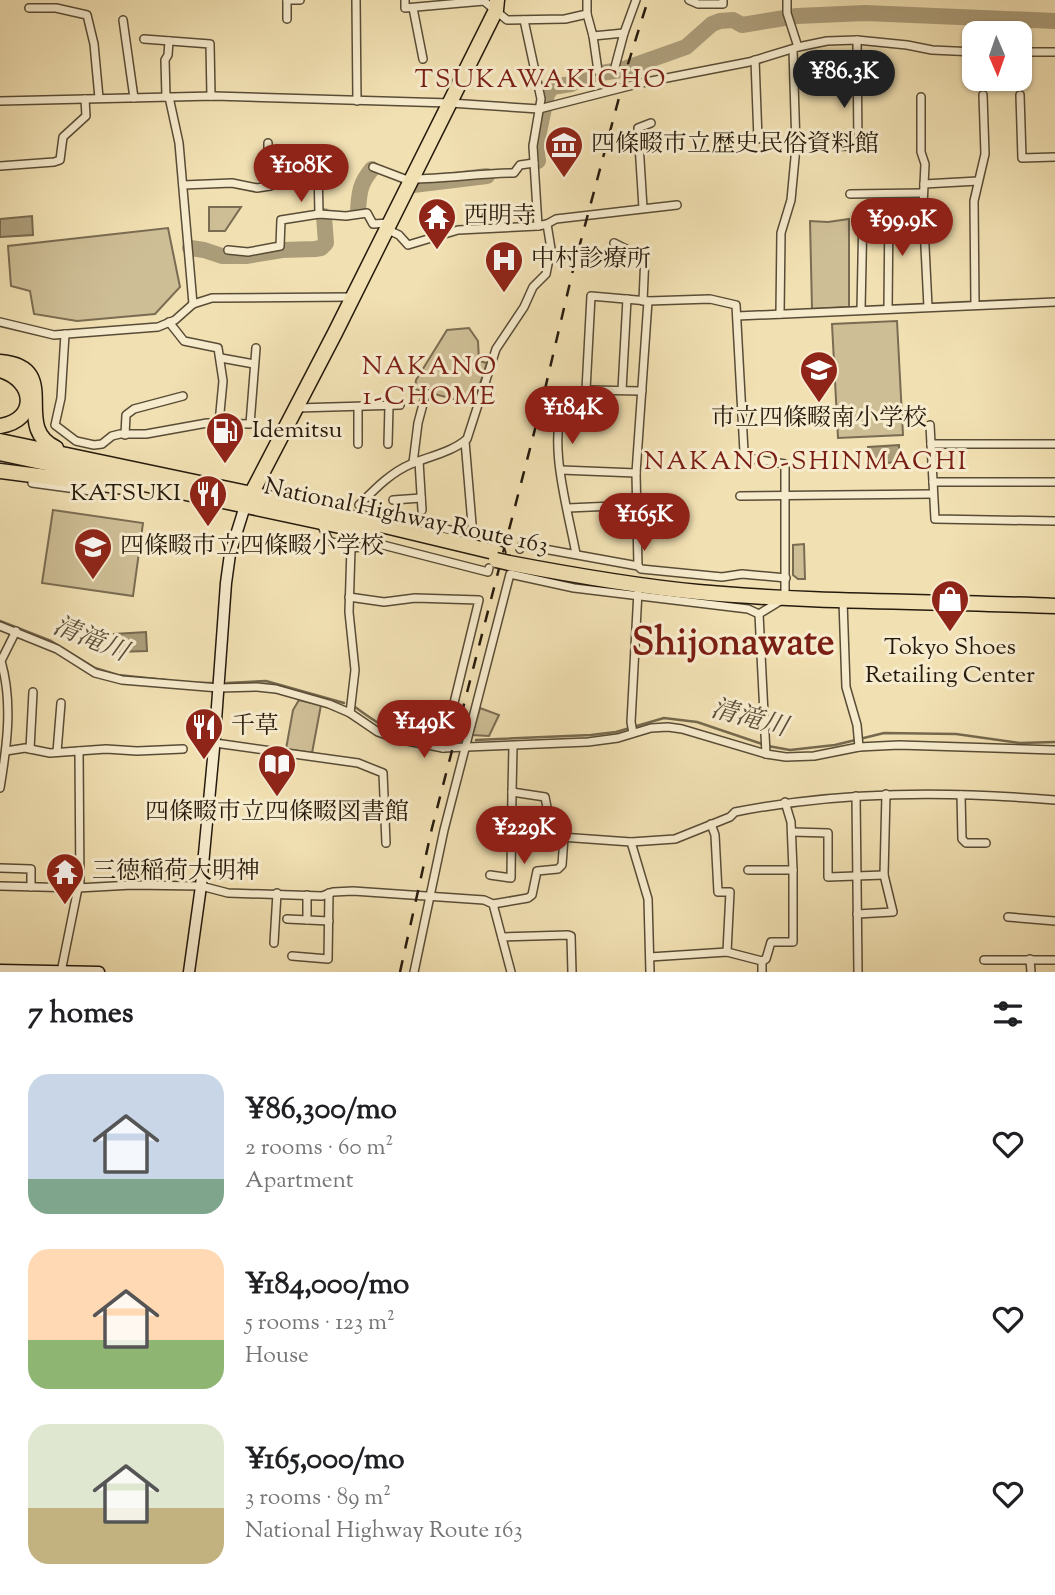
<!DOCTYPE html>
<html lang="en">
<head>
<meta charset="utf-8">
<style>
  body { margin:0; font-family:"Sorts Mill Goudy","Noto Serif JP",serif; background:#f6f6f6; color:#202124; height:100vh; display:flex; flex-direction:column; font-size:26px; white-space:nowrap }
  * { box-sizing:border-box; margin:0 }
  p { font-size:23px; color:#757577 }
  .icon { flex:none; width:38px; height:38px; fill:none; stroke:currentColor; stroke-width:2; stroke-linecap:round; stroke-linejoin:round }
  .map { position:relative; height:972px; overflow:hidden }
  .sheet { display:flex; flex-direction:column; background:#fff; flex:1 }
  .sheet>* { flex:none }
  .needle { width:46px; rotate:178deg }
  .controls { position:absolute; left:962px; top:21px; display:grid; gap:14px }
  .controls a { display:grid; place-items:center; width:70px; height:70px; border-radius:14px; background:#fff; box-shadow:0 2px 5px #0004; font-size:35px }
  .price { position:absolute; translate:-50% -60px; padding:0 16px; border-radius:24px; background:#8f2418; color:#fff; font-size:23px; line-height:46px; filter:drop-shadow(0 2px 4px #0008) }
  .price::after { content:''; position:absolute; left:50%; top:42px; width:21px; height:16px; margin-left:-10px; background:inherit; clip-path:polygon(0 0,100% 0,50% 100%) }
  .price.on { background:#222; color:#fff }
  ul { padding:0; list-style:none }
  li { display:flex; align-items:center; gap:21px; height:175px; padding:0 28px }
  li span { display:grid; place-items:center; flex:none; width:196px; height:140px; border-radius:21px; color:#555 }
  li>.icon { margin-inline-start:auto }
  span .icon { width:84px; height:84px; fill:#fffc; stroke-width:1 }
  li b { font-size:30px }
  h2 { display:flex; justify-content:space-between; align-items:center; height:84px; padding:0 28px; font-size:30px }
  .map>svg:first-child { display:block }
</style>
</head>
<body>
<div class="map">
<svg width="1055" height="972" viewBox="0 0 1055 972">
  <rect width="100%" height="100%" fill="#f1e0b2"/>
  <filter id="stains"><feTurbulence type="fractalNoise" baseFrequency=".00286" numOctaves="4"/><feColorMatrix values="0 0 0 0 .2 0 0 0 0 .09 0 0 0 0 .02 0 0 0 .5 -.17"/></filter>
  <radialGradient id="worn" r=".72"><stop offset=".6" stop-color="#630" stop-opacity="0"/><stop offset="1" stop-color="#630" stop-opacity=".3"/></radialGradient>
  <g fill="#cebe96" stroke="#7a6c52" stroke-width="2">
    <path d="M209 207H241L225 231H209Z"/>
    <path d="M849 219V307L812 309 810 221 828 222Z"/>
    <path d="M168 228 180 287 155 314 77 321 34 314 30 291 11 286 8 246Z"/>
    <path d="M897 321 903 435 838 438 832 324Z"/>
    <path d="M469 328 478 341 479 361 487 363 473 404 415 389 416 380 447 330Z"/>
    <path d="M53 510 143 523 133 596 42 583Z"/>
    <path d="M804 544 805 579H798L793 575V545Z"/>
    <path d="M299 700 321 705 312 753 286 749 293 710Z"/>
    <path d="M480 708 499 715 489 736 472 735Z"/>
  </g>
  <g fill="#ac9d7a" stroke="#76694e" stroke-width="2">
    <path d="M32 216 33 235 0 237V219Z"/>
    <path d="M899 445V462L869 464 868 447Z"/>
    <path d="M146 632 147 651 115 652 114 634Z"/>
  </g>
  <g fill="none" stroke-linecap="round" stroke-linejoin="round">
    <g stroke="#76694e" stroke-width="2.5">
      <path d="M0 621 51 641 95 668 118 675 166 680"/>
      <path d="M194 683H211"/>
      <path d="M227 683 266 681 344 703"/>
      <path d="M355 707C385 729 399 738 438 740"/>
      <path d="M476 740 591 735 616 732 664 718 697 722 768 746 790 750 835 745 884 733 956 734 1020 743 1055 742"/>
    </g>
    <g stroke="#ac9d7a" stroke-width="16">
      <path d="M538 161 536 146 547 94 552 87 571 84 587 75 621 70 686 47 712 24 720 21 733 20 742 25 797 16 865 13 1055 21"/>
      <path d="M413 185 487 176"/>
      <path d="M358 211C359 193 360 183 372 169"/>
      <path d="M190 248 204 250 222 256H246L282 250 315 249 321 248 326 243 324 216"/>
    </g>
    <defs>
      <g id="street">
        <path d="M287 0V19"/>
        <path d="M287 0H300"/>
        <path d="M356 0 357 101"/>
        <path d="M405 0V8L484 1 507 20 565 19 587 14V0"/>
        <path d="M689 0 698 4H723V0"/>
        <path d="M787 0V13L798 47"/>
        <path d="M29 8H56L87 15 94 44 99 98"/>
        <path d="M413 8 423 59"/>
        <path d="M587 14 593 36 598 71"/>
        <path d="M123 20 134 98"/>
        <path d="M593 36 624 33"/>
        <path d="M144 39 210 44 211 96"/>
        <path d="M1020 52H1055"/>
        <path d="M755 60 758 139"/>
        <path d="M615 67 624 33 636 0"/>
        <path d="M1020 95 1022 158 1055 157"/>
        <path d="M166 97 165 60 168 55 169 41"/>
        <path d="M169 97 179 143 193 304"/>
        <path d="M921 97V152L925 164 923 206 928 307"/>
        <path d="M0 101 214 96 450 103 539 109 641 83 749 62 798 47 827 41 857 40 907 45 932 50 975 52"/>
        <path d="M796 147 858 146 857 40"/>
        <path d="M0 166 54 162 60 160 63 137 86 116 85 99"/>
        <path d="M373 167 410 181"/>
        <path d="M412 179C446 179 480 173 514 173L520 165 534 163"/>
        <path d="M924 184 978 181"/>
        <path d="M183 185 232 183 257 188 270 186 318 167 319 214"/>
        <path d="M268 186V143"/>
        <path d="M850 194 923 193"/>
        <path d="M643 208 638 128 651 123"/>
        <path d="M547 224 556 219 677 205"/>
        <path d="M386 229 399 235 408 245 458 230 538 226"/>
        <path d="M614 243 628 250 645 255 643 301"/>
        <path d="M228 250 248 252 280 246 281 220 319 214 346 216 367 213 373 224 389 223"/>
        <path d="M975 304 974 201 985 154 983 95"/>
        <path d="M888 309 889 208"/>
        <path d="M861 310 863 212"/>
        <path d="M780 314 781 233 791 200 796 147 793 49"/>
        <path d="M737 316 1055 302"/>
        <path d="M0 322 54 335 158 327 175 320 193 304 212 298 352 297"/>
        <path d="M169 322 184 341 218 348 223 381 219 423"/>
        <path d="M65 334 61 398 55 425 76 441 94 445 102 444 112 436 120 434H146L207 423 250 424 256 348"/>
        <path d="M221 358 254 364"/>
        <path d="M586 390 591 296 648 301 710 299 736 305 744 452 748 458 785 464V598L759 614 766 754"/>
        <path d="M622 390 627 299"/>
        <path d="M358 407V444"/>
        <path d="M297 408 400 405"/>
        <path d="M930 425 935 519 1055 521"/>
        <path d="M125 435 126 415 134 409 183 396"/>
        <path d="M465 441 473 536"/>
        <path d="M388 444 389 406"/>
        <path d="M931 444H1055"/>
        <path d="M419 461 422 510"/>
        <path d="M413 463 418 423 426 393"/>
        <path d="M561 470 636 473"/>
        <path d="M933 482H1055"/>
        <path d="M32 483 91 491 99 487"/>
        <path d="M740 496 933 494"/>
        <path d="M393 500 421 498"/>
        <path d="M568 508 636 505"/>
        <path d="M320 522 329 541 351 548 349 612 355 670 350 713"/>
        <path d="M413 522 496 540 495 544"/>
        <path d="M410 532 413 522 359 505C375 489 390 473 411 464 430 456 452 452 467 439L496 349 524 307 533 287 546 274 551 249 547 224 538 226 533 146 541 99 524 20"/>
        <path d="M352 541 351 548 383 545 488 572 489 568"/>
        <path d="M520 549 522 545 638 566 641 569 722 577 742 574 786 578"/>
        <path d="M576 554C567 505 547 443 565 396L586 390 642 391"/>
        <path d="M638 566 636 473 648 301"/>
        <path d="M349 597 384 602 415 598 479 600 443 748"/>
        <path d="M843 601 846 687 857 725 859 747"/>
        <path d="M0 626 57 649 95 673 122 680 219 688 257 687 276 689 329 704 350 713 378 732 397 739 443 748 588 742 618 738 651 728 668 727 682 729 766 754 786 757 814 756 859 747 899 745 1055 750"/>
        <path d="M633 733 631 722 638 591"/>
        <path d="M215 743 358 763 383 773 386 843"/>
        <path d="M513 746 512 792 545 797 551 828 561 837 631 842 675 839 730 817 735 812C841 791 948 791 1055 800"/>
        <path d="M30 749 33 692"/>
        <path d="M6 751 25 748 50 753 106 749 137 751 183 749"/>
        <path d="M79 751 80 888"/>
        <path d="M57 752 61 703"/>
        <path d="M0 788C7 746 13 702 1 661L16 631"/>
        <path d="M961 795 962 839 966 843H986"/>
        <path d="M856 796 858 972"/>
        <path d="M711 824 715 835 718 892H730L727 952"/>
        <path d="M792 832 828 833V877L884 875"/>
        <path d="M631 842 648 899 650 972"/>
        <path d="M0 868 31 869V887"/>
        <path d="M748 870H793L791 822 785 802"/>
        <path d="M490 875 511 878 512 792"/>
        <path d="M0 886 78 888 61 972"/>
        <path d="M78 888 132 885 201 886 228 893 322 896 333 892 353 891 484 900 493 904 511 972"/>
        <path d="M493 904 528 898 532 895 537 871 558 869 562 865 564 837"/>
        <path d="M857 914 893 912 884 875 886 794"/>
        <path d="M1008 917 1055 921"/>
        <path d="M287 919 329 921"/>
        <path d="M307 920V895"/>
        <path d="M502 937 568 935 571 936 572 972"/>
        <path d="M274 943 277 893"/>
        <path d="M292 956 328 959 329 893"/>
        <path d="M650 957 727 952 762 961V972"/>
        <path d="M1030 959 1031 972"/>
        <path d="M984 960H1055"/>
        <path d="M762 961 766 959 771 942H793V870"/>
        <path d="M414 972 444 830 510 574 574 588 748 609 759 614"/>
      </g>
      <g id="secondary">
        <path d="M0 970 99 972"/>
        <path d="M189 972 201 886 214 748 226 583 230 554 245 506"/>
      </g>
      <g id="highway">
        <path d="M0 362C64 367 10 427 56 448"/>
        <path d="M0 370C35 380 39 420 0 426"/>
        <path d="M0 441 252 494 498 553"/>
        <path d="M0 453 368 532"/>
        <path d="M0 471 125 487"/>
        <path d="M245 506 335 333 496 10 497 0"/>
        <path d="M509 563C572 575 634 586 698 592 817 603 936 601 1055 606"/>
      </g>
    </defs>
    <use href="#street" stroke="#594c36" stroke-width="10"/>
    <use href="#secondary" stroke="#261a0d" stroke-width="13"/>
    <use href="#highway" stroke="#261a0d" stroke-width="17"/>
    <use href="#street" stroke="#f6ebcd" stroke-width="7"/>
    <use href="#secondary" stroke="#f6ebcd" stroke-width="10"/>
    <use href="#highway" stroke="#f1e0b2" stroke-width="14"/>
    <path stroke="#261a0d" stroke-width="2.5" stroke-dasharray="12 12" stroke-linecap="butt" d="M400 972 432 828 542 402 572 274 628 64 648 0"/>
    <defs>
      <path id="highway-bridge" d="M496 560 509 563"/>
    </defs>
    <use href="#highway-bridge" stroke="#261a0d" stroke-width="17" stroke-linecap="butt"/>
    <use href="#highway-bridge" stroke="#f1e0b2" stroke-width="14"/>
  </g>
  <defs>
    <symbol id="museum-pin" viewBox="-11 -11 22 30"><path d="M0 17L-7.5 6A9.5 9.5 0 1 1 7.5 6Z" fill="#8f2418" stroke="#f6ebcd"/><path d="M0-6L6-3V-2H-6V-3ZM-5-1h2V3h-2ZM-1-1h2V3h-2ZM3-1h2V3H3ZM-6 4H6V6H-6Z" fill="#fff"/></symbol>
    <symbol id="temple-pin" viewBox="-11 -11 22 30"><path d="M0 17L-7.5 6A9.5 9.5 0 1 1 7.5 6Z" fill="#8f2418" stroke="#f6ebcd"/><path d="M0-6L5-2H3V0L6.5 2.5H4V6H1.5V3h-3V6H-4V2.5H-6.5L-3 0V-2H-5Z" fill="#fff"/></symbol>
    <symbol id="hospital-pin" viewBox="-11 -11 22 30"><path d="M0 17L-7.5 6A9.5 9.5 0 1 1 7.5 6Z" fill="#8f2418" stroke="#f6ebcd"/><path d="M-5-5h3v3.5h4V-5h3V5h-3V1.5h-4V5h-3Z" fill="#fff"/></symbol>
    <symbol id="school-pin" viewBox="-11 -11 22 30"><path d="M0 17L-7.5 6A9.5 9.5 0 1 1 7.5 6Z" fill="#8f2418" stroke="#f6ebcd"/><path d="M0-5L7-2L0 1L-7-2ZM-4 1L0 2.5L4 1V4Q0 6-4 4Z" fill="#fff"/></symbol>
    <symbol id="fuel-pin" viewBox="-11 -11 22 30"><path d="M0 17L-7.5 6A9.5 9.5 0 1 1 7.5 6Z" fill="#8f2418" stroke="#f6ebcd"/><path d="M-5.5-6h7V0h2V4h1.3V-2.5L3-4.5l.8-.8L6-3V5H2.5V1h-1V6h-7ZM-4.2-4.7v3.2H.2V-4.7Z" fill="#fff"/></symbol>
    <symbol id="restaurant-pin" viewBox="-11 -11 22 30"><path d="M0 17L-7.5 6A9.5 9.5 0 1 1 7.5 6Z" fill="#8f2418" stroke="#f6ebcd"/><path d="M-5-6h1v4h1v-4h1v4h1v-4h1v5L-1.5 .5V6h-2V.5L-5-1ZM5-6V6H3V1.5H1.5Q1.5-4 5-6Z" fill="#fff"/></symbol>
    <symbol id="shop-pin" viewBox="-11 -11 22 30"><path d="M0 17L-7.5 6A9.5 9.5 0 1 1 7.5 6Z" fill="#8f2418" stroke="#f6ebcd"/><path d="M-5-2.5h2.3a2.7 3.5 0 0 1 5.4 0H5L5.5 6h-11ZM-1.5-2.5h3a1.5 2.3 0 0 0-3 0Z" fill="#fff"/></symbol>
    <symbol id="library-pin" viewBox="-11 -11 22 30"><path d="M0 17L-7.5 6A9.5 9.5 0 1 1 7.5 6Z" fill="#8f2418" stroke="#f6ebcd"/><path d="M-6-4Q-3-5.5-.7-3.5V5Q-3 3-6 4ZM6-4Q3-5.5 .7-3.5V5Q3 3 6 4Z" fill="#fff"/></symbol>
  </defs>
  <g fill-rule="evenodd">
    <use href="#museum-pin" x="542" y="123" width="44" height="60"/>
    <use href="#temple-pin" x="415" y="195" width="44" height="60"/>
    <use href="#hospital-pin" x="482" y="238" width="44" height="60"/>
    <use href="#school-pin" x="797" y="348" width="44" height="60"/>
    <use href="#fuel-pin" x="203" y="409" width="44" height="60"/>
    <use href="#restaurant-pin" x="186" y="472" width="44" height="60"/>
    <use href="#school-pin" x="71" y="525" width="44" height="60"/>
    <use href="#shop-pin" x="928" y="577" width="44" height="60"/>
    <use href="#restaurant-pin" x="182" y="705" width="44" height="60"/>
    <use href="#library-pin" x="255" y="742" width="44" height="60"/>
    <use href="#temple-pin" x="43" y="850" width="44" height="60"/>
  </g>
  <g text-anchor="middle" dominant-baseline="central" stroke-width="6" stroke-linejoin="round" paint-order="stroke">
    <g font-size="24" fill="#261a0d" stroke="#f6ebcd" text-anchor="start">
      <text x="591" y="145">四條畷市立歴史民俗資料館</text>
      <text x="464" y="217">西明寺</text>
      <text x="531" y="260">中村診療所</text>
      <text x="819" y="419" text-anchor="middle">市立四條畷南小学校</text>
      <text x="252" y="431">Idemitsu</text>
      <text x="181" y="494" text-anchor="end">KATSUKI</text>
      <text x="120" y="547">四條畷市立四條畷小学校</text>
      <text x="950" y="648" text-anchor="middle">Tokyo Shoes<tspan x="950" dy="28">Retailing Center</tspan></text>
      <text x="231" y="727">千草</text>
      <text x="277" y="813" text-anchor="middle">四條畷市立四條畷図書館</text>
      <text x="92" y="872">三徳稲荷大明神</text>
    </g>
    <g font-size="24" fill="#261a0d" stroke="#f6ebcd">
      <text transform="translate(406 517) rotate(12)">National Highway Route 163</text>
    </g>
    <g font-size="26" letter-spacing="2" fill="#7a1f14" stroke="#f6ebcd">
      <text x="541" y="80">TSUKAWAKICHO</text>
      <text x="430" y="367">NAKANO<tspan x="430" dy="30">1-CHOME</tspan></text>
      <text x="806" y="462">NAKANO-SHINMACHI</text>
    </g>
    <g font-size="26" font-style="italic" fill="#5c4e39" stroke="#f6ebcd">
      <text transform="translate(90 640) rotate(22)">清滝川</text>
      <text transform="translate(749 719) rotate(15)">清滝川</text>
    </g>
    <g font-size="38" font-weight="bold" fill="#7a1f14" stroke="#f6ebcd">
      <text x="733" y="645">Shijonawate</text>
    </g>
  </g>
  <rect width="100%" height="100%" filter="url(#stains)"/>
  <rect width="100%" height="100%" fill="url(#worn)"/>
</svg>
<div class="controls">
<a><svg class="needle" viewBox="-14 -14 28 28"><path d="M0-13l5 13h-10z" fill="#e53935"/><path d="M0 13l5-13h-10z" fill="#757577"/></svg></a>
</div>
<b class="price on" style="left:844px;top:110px">¥86.3K</b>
<b class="price" style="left:301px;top:204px">¥108K</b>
<b class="price" style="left:902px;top:258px">¥99.9K</b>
<b class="price" style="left:572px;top:446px">¥184K</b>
<b class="price" style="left:644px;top:553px">¥165K</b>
<b class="price" style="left:424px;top:760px">¥149K</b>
<b class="price" style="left:524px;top:866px">¥229K</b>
</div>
<section class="sheet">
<h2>7 homes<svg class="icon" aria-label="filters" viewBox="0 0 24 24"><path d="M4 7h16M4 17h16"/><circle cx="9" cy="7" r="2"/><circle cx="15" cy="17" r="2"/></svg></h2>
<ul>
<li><span style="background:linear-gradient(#c9d6e8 75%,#7fa58c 0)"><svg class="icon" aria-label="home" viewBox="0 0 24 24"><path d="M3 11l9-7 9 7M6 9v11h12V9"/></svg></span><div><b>¥86,300/mo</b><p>2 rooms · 60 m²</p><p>Apartment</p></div><svg class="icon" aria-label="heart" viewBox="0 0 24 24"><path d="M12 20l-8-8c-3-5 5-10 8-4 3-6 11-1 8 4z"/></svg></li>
<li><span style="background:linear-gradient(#ffd9b3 65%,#8fb573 0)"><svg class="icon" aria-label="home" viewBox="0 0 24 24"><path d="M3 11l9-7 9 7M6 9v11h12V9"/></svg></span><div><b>¥184,000/mo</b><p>5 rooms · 123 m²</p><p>House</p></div><svg class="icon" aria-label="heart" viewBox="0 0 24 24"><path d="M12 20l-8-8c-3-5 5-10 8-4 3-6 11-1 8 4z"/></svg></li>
<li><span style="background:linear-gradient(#dfe7d0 60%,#c2b280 0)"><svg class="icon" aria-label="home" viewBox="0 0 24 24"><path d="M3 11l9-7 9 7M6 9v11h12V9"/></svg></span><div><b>¥165,000/mo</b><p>3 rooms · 89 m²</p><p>National Highway Route 163</p></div><svg class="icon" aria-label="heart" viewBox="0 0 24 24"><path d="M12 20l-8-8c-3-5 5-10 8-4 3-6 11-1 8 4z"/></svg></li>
</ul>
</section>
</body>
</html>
